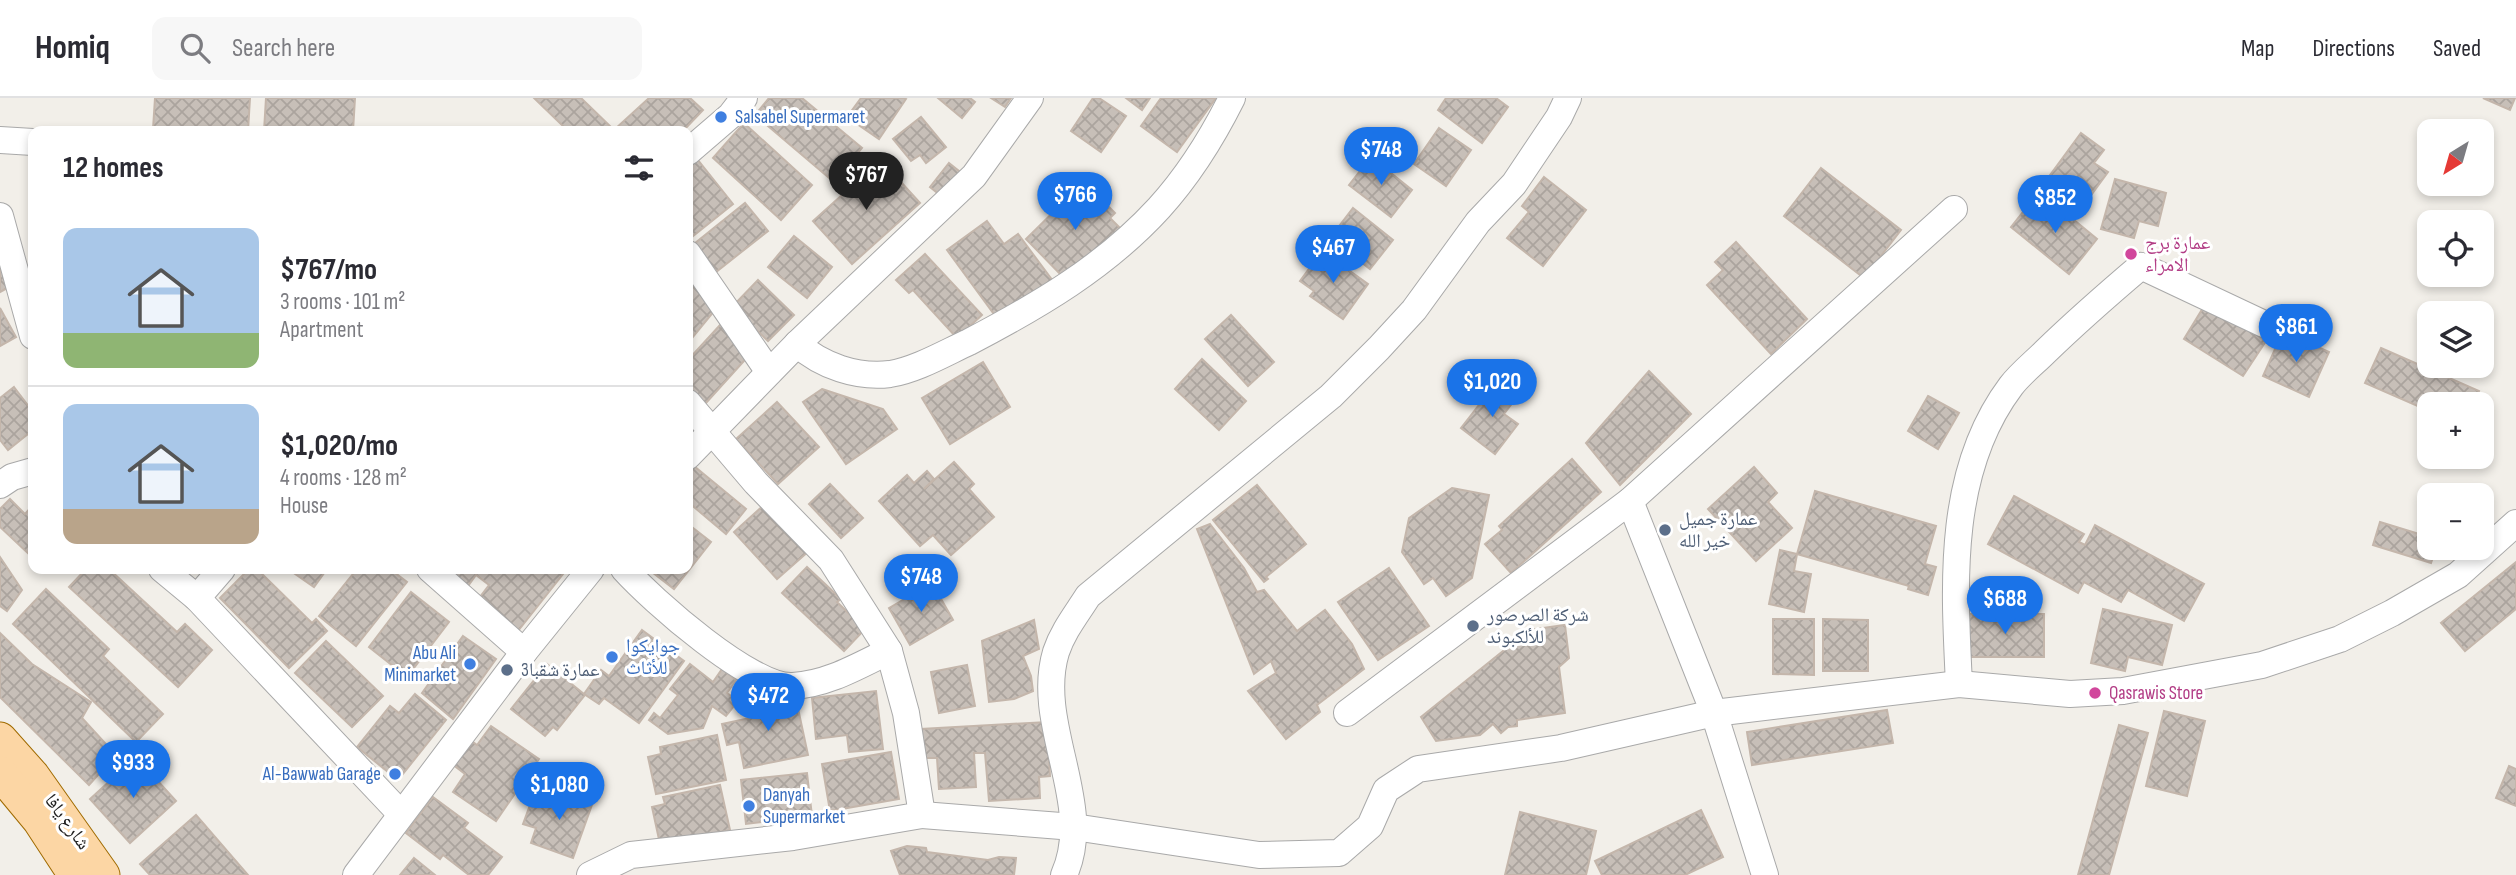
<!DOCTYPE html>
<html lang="en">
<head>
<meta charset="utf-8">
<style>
  body { margin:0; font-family:"Sofia Sans Condensed","Noto Naskh Arabic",sans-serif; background:#f7f7f7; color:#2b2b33; height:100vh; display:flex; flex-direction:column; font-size:26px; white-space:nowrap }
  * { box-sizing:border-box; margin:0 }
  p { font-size:23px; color:#7c7c81 }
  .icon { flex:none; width:38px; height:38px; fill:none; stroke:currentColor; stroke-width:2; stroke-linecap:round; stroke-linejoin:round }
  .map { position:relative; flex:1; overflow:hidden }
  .details { position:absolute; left:28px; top:28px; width:665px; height:448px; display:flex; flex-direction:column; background:#fff; border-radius:14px; box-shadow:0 4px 10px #0003 }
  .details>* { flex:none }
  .needle { width:46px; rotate:217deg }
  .fabs { position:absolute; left:2417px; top:21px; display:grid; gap:14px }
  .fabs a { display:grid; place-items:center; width:77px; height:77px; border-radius:14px; background:#fff; box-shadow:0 4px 10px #0003; font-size:35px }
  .price { position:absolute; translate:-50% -60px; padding:0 16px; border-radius:24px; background:#1a73e8; color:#fff; font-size:23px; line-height:46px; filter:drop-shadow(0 2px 4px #0008) }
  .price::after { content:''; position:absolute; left:50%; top:42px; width:21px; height:16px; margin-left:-10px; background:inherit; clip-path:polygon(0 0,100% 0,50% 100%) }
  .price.selected { background:#222; color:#fff }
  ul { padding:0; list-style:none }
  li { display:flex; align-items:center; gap:21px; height:175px; padding:0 35px }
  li+li { border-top:2px solid #e1e1e2 }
  li span { display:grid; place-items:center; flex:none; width:196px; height:140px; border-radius:14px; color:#555 }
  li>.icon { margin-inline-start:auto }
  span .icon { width:84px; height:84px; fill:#fffc; stroke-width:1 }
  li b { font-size:30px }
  h2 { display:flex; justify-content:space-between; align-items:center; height:84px; padding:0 35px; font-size:30px }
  header { display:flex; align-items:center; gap:42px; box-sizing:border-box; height:98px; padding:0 35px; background:#fff; border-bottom:2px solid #e1e1e2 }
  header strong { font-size:33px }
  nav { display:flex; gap:38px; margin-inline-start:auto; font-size:24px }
  .search { width:490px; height:63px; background:#f7f7f7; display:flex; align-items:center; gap:18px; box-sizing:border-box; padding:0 24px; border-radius:14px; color:#7c7c81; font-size:26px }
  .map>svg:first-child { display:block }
</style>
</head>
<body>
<header>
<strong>Homiq</strong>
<div class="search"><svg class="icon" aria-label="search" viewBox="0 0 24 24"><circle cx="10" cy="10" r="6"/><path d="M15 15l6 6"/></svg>Search here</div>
<nav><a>Map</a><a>Directions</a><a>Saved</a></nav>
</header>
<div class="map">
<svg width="2516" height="777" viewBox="0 0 2516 777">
  <defs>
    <pattern id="building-cross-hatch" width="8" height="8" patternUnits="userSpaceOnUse" patternTransform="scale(1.75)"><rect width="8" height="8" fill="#c7bfb8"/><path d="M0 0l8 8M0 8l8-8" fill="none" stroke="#aba49e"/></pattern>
  </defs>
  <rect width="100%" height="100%" fill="#f2efe9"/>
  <g fill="url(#building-cross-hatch)" stroke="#c4b6ab" stroke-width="2">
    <path d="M155 0H250L248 33 153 31Z"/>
    <path d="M266 0H355L353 33H264Z"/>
    <path d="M534 0H581L614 32 649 0H690L703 12 683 33H558L563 28Z"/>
    <path d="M769 0H802L862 50 834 84 755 17Z"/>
    <path d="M861 0H904L906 1 879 41 847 19Z"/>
    <path d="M938 0H970L975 4 962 20Z"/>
    <path d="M991 0H1011L1005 9Z"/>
    <path d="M1093 0H1099L1126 18 1101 54 1071 33Z"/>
    <path d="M1126 0H1150L1142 12Z"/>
    <path d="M1161 0H1216L1177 54 1141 28Z"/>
    <path d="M1446 0H1496L1508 9 1482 45 1438 12Z"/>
    <path d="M2483 0H2515L2510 12Z"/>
    <path d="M921 19 946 49 926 65 920 57 911 63 893 41Z"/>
    <path d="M744 25 812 87 781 122 713 60Z"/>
    <path d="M1439 30 1471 52 1446 88 1414 66Z"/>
    <path d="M2081 35 2104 52 2094 65 2108 74 2078 115 2042 88Z"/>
    <path d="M1371 59 1412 92 1391 119 1349 87Z"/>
    <path d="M698 62 733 106 693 138 688 132V70Z"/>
    <path d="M881 62 920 105 852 166 813 123Z"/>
    <path d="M949 65 964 77 945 101 930 89Z"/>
    <path d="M1821 70 1901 132 1864 180 1784 118Z"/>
    <path d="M1544 79 1586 112 1543 168 1507 140 1529 114 1522 108Z"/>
    <path d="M2115 81 2166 95 2158 128 2139 123 2134 140 2101 131Z"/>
    <path d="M1084 84 1115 115 1110 120 1121 131 1067 183 1026 141Z"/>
    <path d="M2034 100 2052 115 2057 108 2097 141 2069 176 2011 129Z"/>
    <path d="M745 105 768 133 716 174 694 146Z"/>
    <path d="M1353 110 1393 142 1370 171 1330 140Z"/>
    <path d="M987 123 1004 146 1018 136 1053 183 999 223 947 152Z"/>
    <path d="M794 138 832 169 807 200 768 169Z"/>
    <path d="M1736 144 1807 221 1771 256 1707 187 1723 172 1715 164Z"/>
    <path d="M1322 153 1368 186 1343 221 1310 198 1314 193 1300 183Z"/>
    <path d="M925 156 982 217 957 240 913 192 909 195 896 182Z"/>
    <path d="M0 169 11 188 0 194Z"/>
    <path d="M688 180 720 206 688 245Z"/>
    <path d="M758 182 794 217 768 243 732 209Z"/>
    <path d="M2206 205 2266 243 2243 278 2184 241Z"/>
    <path d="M0 210 16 239 0 248Z"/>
    <path d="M1231 217 1274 264 1248 288 1205 241Z"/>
    <path d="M721 226 752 254 705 306 688 291V262Z"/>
    <path d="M2283 233 2329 254 2309 299 2263 278Z"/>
    <path d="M2381 250 2479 293 2474 306H2429V313L2365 285Z"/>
    <path d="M1202 261 1246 303 1219 332 1175 291Z"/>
    <path d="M983 264 1010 309 950 346 922 300Z"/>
    <path d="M1649 273 1691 316 1620 387 1586 345Z"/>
    <path d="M1497 284 1517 299 1504 316 1518 326 1495 356 1461 330Z"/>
    <path d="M14 289 33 314V343L28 336 8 352 0 342V300Z"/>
    <path d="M822 291 883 311 897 331 846 366 803 304Z"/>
    <path d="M1928 298 1959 315 1938 351 1908 333Z"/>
    <path d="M777 304 819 349 778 386 736 341Z"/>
    <path d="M1572 361 1601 394 1511 475 1485 446 1502 432 1499 428Z"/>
    <path d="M954 364 974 386 969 391 994 419 951 457 933 437 920 448 879 403 907 377 914 385 927 373 934 381 924 391Z"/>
    <path d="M694 368 746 411 726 436 688 404V376Z"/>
    <path d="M1754 369 1777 395 1768 404 1792 430 1756 463 1708 411Z"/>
    <path d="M830 386 863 420 841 440 809 406Z"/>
    <path d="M1257 387 1306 446 1266 479 1268 481 1264 484 1213 422Z"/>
    <path d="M1452 390 1489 397 1472 480 1446 498 1433 480 1424 486 1402 454 1409 420Z"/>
    <path d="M1815 393 1936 428 1925 466 1936 469 1928 497 1908 491 1909 488 1797 456Z"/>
    <path d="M2014 398 2084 436 2079 444 2085 447 2095 427 2204 486 2184 523 2128 492 2121 504 2084 484 2078 495 1988 446Z"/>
    <path d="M10 401 25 416 33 407V460L0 429V411Z"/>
    <path d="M766 405 809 453 777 481 734 434Z"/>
    <path d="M2380 424 2429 439V450H2436L2431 465 2373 447Z"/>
    <path d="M688 426 711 444 674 491 648 471H688Z"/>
    <path d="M1210 426 1244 470 1257 494 1264 492 1297 533 1325 512 1352 546 1364 571 1317 607 1320 614 1286 641 1248 593 1276 575 1271 563 1254 576 1197 431Z"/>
    <path d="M1780 452 1797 456 1794 473 1811 476 1804 514 1769 506Z"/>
    <path d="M0 459 22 492 7 513 0 508Z"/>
    <path d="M2516 464V511L2465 553 2441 525Z"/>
    <path d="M807 469 841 501 837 504 865 531 844 553 782 495Z"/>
    <path d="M1389 470 1429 528 1378 562 1338 504Z"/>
    <path d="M86 471H109L177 534 185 526 212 552 178 589 69 489Z"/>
    <path d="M249 471H257L312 525 316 521 327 533 289 570 220 500Z"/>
    <path d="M288 471H327L314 489Z"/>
    <path d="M357 471H390L407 484 356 548 319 518Z"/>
    <path d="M446 471H567L514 538 480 499 489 487 476 477 468 488Z"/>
    <path d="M932 485 953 522 910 547 889 510Z"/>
    <path d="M46 491 109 551 103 558 163 616 136 644 13 526Z"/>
    <path d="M411 494 449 524 407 579 369 549Z"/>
    <path d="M2103 511 2172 527 2162 567 2128 559 2125 573 2091 565Z"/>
    <rect x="1966" y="516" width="78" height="43"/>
    <path d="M1773 521H1814V577L1773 576Z"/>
    <path d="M1823 521 1868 522V573H1823Z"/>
    <path d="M1034 522 1039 551 1023 558 1031 578 1033 593 1014 601 989 604 982 543Z"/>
    <path d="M1565 527 1569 560 1559 569 1565 615 1517 622V628L1508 629 1501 635 1493 626 1480 637 1436 643 1421 619 1529 532Z"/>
    <path d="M642 532 684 563 639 625 604 600 599 606 584 596 601 572 609 578Z"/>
    <path d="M0 535 32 566 91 604 82 620 116 657 89 687 0 599Z"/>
    <path d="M463 538 496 561 453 621 422 595Z"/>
    <path d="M326 543 383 598 352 629 295 575Z"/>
    <path d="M547 566 585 597 557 632 553 629 545 638 511 611Z"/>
    <path d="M690 566 713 584 722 571 736 582 727 595 738 603 726 618 712 608 703 630 668 636 649 622 654 615 660 620 678 597 670 591Z"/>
    <path d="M967 567 975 608 939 615 931 574Z"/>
    <path d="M876 593 883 651 849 654 847 637 816 641 812 600Z"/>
    <path d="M415 596 446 622 398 682 357 649 390 608 399 615Z"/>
    <path d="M764 597 766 607 796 601 808 657 744 670 739 644 727 647 722 626 750 620 746 601Z"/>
    <path d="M1887 612 1893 645 1752 667 1747 634Z"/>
    <path d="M2164 613 2205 623 2187 698 2146 688Z"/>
    <path d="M1047 624 1050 678 1039 679 1040 700 989 703 985 655H974L976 689 939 691 937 660H923L921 631Z"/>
    <path d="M2119 627 2148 635 2109 777H2078Z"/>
    <path d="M491 628 539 661 496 723 453 694 465 676 452 666 469 641 477 647Z"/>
    <path d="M717 637 726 682 656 696 648 659 661 656 660 649Z"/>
    <path d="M891 654 899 701 830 713 822 666Z"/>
    <path d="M136 659 176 703 130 745 90 701Z"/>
    <path d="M2509 668 2516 671V708L2496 700Z"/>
    <path d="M807 675 812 718 746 726 741 682Z"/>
    <path d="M720 687 730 732 660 746 652 709 665 706 663 699Z"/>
    <path d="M571 693 594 701 573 760 531 745 536 730 523 726 534 696 566 707Z"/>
    <path d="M433 699 468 725 464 730 502 759 488 777H469L443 757 440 761 406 735Z"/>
    <path d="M1701 712 1723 759 1685 777H1602L1595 763Z"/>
    <path d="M1520 714 1596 733 1586 777H1505Z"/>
    <path d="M196 717 248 777H150L140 766Z"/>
    <path d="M907 748 926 750 927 754 988 762 999 759 1016 760 1014 777H900L891 753Z"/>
    <path d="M414 760 435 777H400Z"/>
  </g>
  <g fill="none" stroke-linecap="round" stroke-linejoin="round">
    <defs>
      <g id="minor">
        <path d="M0 42 33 44"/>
        <path d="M688 54 731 17 744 0"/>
        <path d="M0 118 33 238"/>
        <path d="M688 156 769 274"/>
        <path d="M797 246C822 268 857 280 890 276 916 272 945 255 969 244 1038 208 1105 169 1159 110 1189 77 1212 40 1232 0"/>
        <path d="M688 358 797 246 974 78 1030 0"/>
        <path d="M0 387 12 379 33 373"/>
        <path d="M1630 403 1714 615 1765 777"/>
        <path d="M162 471 197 500 401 716"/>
        <path d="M430 471 524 554"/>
        <path d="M624 471C652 502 752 591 793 588 828 586 858 568 889 553"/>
        <path d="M197 500 222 471"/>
        <path d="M1959 586C1954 485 1947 373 2011 288 2021 275 2034 265 2045 254 2076 224 2108 196 2141 168L2264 226"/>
        <path d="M1347 615 1630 403 1954 111"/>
        <path d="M922 717 1074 729 1259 757 1339 755 1370 728 1386 692 1418 671 1561 650 1714 615 1959 586 2070 596 2123 593 2262 567 2340 541 2392 515 2458 477 2516 425"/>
        <path d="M356 777 524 554 591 471"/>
        <path d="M590 777 631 757 793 739 922 717 906 615 889 553 831 462 756 385 688 305"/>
        <path d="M1064 777C1096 706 1034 627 1056 554 1063 533 1076 517 1088 498L1331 298 1379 250 1414 212 1478 124 1514 86 1559 19 1568 0"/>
      </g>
      <g id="major">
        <path d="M0 641 33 678 103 777"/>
        <path d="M0 675 39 722 75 777"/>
      </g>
    </defs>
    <use href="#minor" stroke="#a9a9a9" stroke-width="28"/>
    <use href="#major" stroke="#a06b00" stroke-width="35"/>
    <use href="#minor" stroke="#fff" stroke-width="26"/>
    <use href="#major" stroke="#fcd6a4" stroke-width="33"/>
  </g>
  <g fill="#3f7fe0" stroke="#fff" stroke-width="2.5">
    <circle cx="721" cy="19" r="7"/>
    <circle cx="612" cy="559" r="7"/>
    <circle cx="470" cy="566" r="7"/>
    <circle cx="395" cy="676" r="7"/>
    <circle cx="749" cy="708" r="7"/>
  </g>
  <g fill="#d1479c" stroke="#fff" stroke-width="2.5">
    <circle cx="2131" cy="156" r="7"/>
    <circle cx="2095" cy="595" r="7"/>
  </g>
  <g fill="#5c6f8a" stroke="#fff" stroke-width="2.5">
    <circle cx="1665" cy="432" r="7"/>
    <circle cx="1473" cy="528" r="7"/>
    <circle cx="507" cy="572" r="7"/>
  </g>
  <g text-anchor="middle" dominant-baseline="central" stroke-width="6" stroke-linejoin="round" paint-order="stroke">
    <g font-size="19" fill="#366cbe" stroke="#fff" text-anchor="start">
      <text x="735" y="19">Salsabel Supermaret</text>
      <text x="626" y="548">جوايكوا<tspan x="626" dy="22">للأثاث</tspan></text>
      <text x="456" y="555" text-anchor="end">Abu Ali<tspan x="456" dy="22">Minimarket</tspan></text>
      <text x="381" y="676" text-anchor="end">Al-Bawwab Garage</text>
      <text x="763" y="697">Danyah<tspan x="763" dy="22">Supermarket</tspan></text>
    </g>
    <g font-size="19" fill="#b23c85" stroke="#fff" text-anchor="start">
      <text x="2145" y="145">عمارة برج<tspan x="2145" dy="22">الامراء</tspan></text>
      <text x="2109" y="595">Qasrawis Store</text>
    </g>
    <g font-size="19" fill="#4e5e75" stroke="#fff" text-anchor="start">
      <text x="1679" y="421">عمارة جميل<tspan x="1679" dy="22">خير الله</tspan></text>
      <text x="1487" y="517">شركة الصرصور<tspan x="1487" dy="22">للألكبوند</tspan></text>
      <text x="521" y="572">عمارة شقبا3</text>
    </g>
    <g font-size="19" fill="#222" stroke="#fff">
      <text transform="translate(67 724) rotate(54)">شارع يافا</text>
    </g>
  </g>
</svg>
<div class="fabs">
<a><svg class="needle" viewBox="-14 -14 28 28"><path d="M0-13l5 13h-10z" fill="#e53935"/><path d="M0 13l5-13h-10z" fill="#7c7c81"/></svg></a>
<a><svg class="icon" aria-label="locate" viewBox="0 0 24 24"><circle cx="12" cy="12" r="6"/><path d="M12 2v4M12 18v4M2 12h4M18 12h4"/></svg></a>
<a><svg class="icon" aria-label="layers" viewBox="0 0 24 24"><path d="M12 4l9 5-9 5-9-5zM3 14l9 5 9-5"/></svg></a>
<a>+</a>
<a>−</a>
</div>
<b class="price" style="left:1381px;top:89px">$748</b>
<b class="price selected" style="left:866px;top:114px">$767</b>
<b class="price" style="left:1075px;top:134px">$766</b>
<b class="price" style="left:2055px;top:137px">$852</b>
<b class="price" style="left:1333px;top:187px">$467</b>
<b class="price" style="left:2296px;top:266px">$861</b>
<b class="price" style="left:1492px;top:321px">$1,020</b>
<b class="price" style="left:921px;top:516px">$748</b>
<b class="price" style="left:2005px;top:538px">$688</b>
<b class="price" style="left:768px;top:635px">$472</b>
<b class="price" style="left:133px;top:702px">$933</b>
<b class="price" style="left:559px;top:724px">$1,080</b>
<section class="details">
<h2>12 homes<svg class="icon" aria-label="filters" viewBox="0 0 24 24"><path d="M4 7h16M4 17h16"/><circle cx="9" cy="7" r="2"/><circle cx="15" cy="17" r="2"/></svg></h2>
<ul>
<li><span style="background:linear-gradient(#a9c7e8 75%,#8fb573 0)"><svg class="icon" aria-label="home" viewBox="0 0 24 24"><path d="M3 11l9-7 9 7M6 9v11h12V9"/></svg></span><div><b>$767/mo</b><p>3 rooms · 101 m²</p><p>Apartment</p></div></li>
<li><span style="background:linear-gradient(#a9c7e8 75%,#b9a48a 0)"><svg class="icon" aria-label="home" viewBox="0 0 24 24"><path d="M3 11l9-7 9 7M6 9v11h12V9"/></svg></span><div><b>$1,020/mo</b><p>4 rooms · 128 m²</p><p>House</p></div></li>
</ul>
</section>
</div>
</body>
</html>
